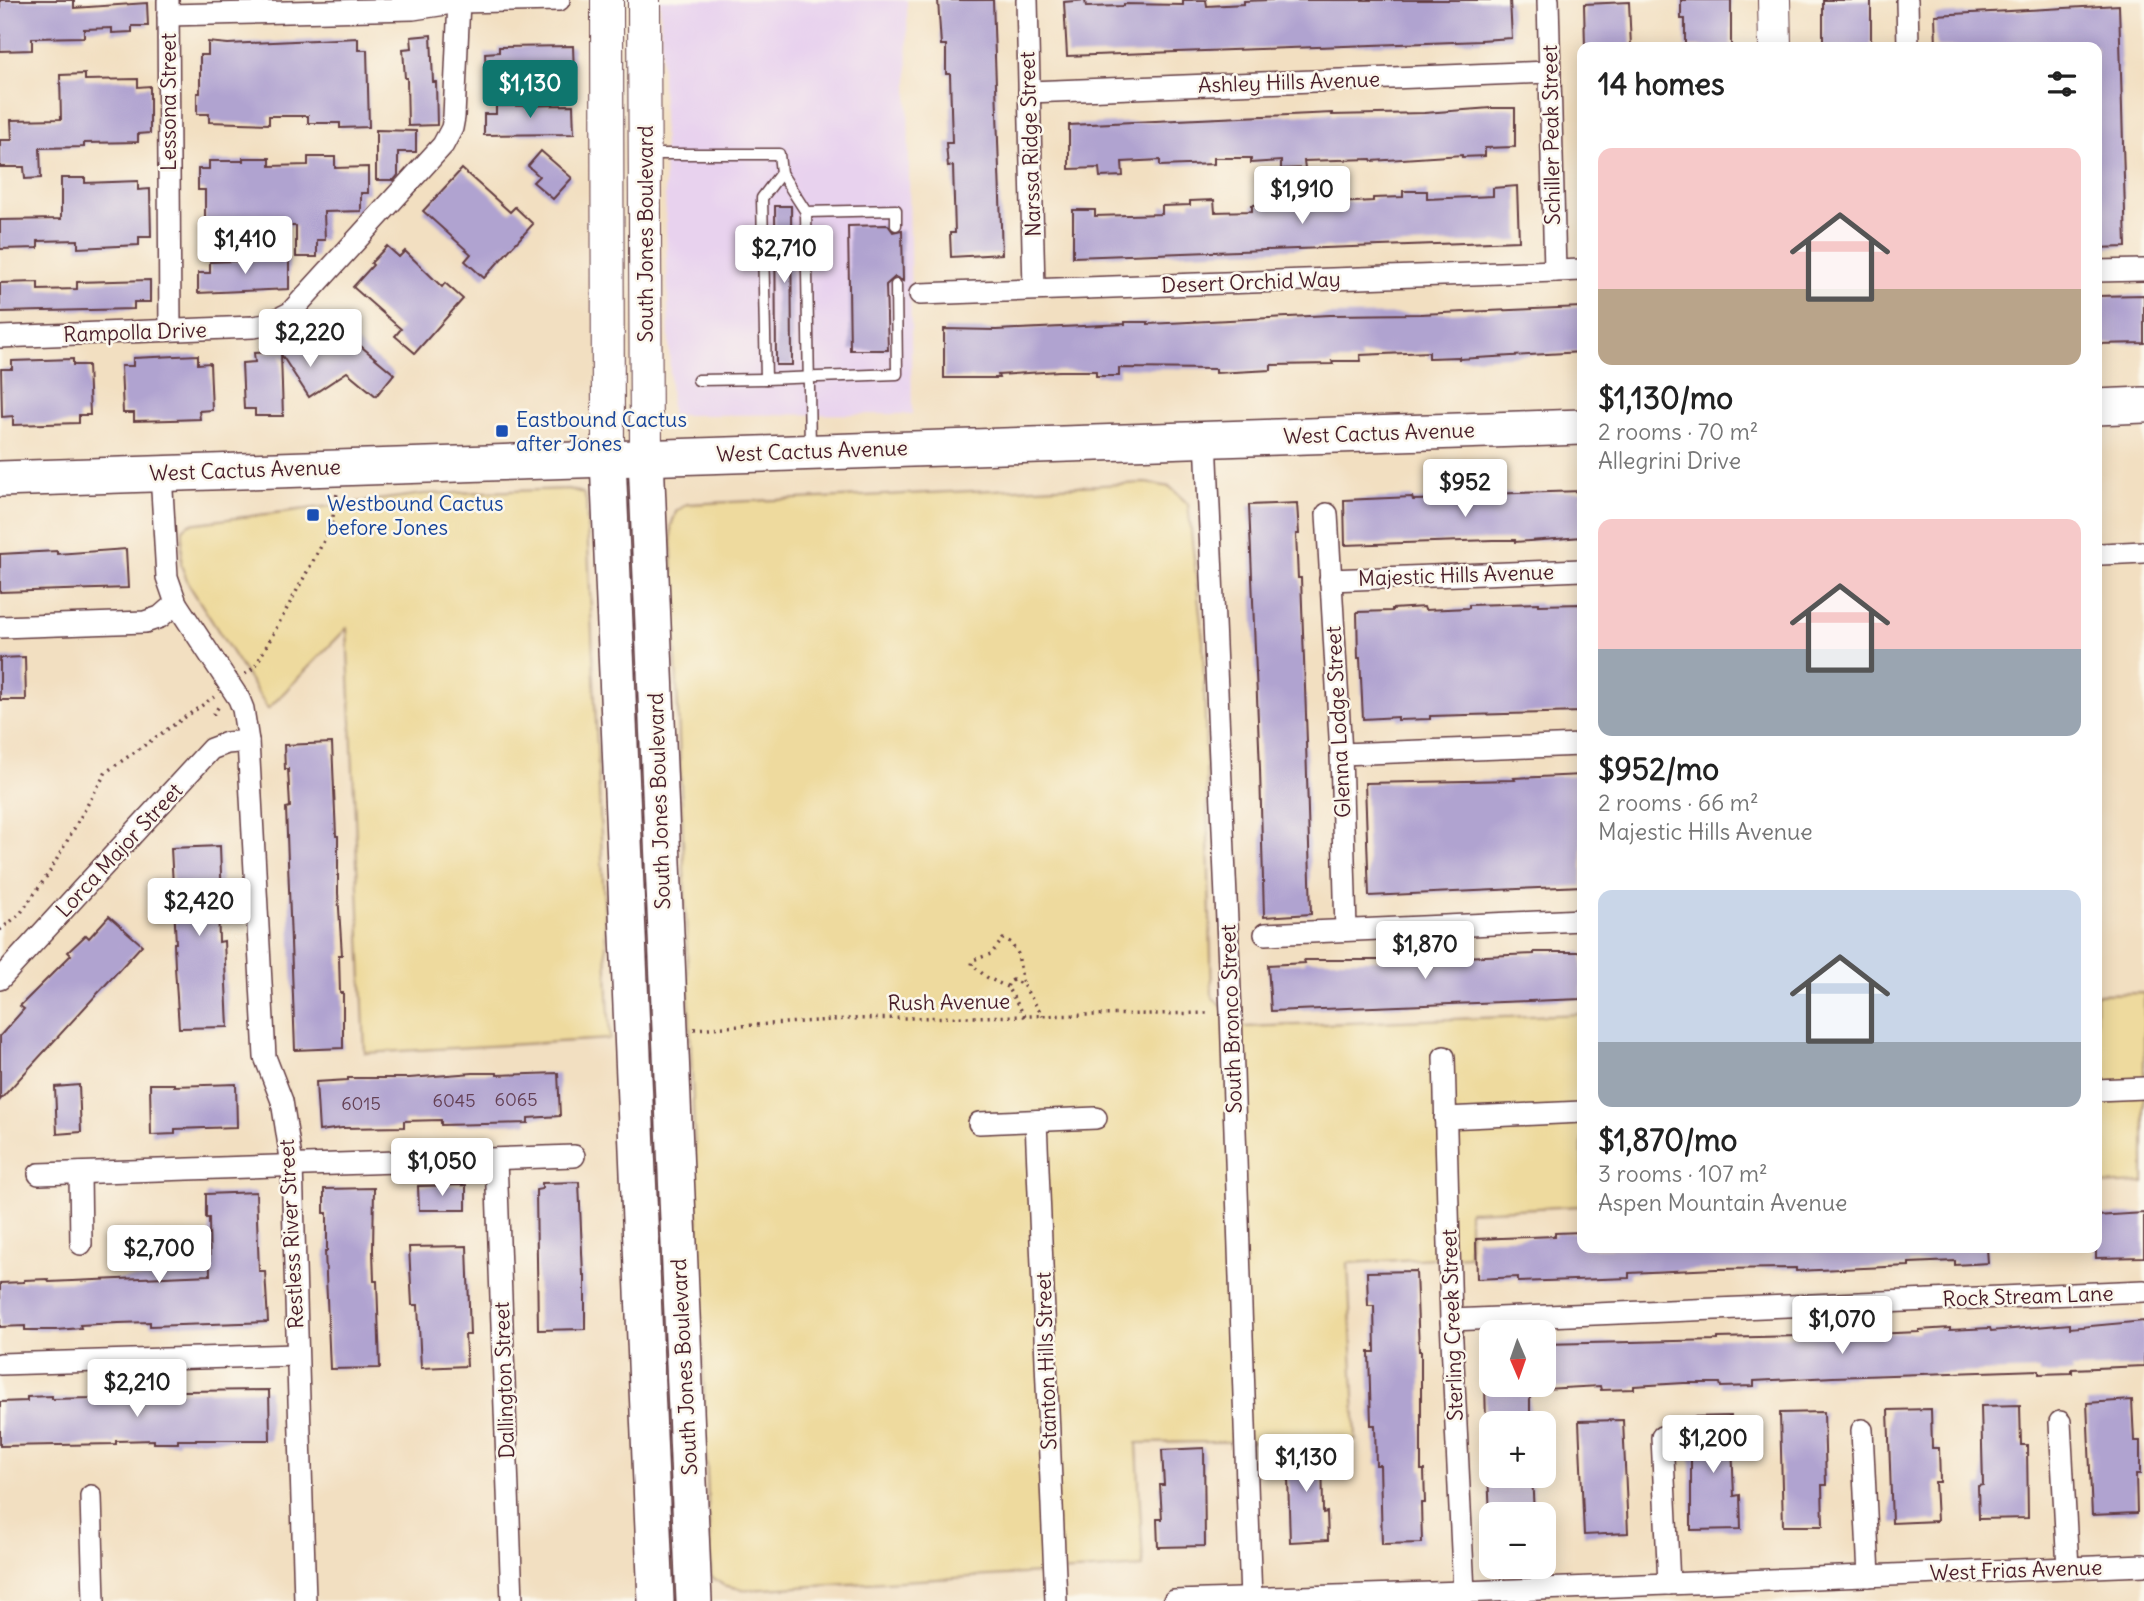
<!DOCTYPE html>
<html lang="en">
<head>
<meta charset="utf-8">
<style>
  body { margin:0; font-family:Delius,sans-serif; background:#f2f2f2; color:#222; height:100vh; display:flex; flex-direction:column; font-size:26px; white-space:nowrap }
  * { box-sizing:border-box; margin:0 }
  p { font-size:23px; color:#767676 }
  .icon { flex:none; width:38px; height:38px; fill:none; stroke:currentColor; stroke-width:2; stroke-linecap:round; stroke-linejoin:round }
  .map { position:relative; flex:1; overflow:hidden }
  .panel { position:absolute; left:1577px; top:42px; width:525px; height:1211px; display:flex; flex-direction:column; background:#fff; border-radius:14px; box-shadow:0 4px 18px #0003 }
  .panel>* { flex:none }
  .needle { width:46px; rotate:178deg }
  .tools { position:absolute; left:1479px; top:1320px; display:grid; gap:14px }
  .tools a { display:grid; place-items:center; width:77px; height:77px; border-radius:14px; background:#fff; box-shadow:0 4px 18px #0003; font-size:35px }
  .price { position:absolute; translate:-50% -60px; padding:0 16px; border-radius:7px; background:#fff; color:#222; font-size:23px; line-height:46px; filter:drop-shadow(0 2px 4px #0008) }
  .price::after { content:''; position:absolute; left:50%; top:42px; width:21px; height:16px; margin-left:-10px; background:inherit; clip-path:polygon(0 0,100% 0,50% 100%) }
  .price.on { background:#0f766e; color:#fff }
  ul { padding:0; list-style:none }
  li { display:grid; align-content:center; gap:14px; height:371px; padding:0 21px }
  li span { display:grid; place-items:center; height:217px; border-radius:14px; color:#555 }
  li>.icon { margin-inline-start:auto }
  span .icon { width:126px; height:126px; fill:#fffc; stroke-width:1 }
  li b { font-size:30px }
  h2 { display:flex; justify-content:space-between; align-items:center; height:84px; padding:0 21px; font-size:30px }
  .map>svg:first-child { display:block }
</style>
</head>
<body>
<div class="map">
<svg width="2144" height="1601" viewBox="0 0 2144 1601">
  <rect width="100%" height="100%" fill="#fbf7ec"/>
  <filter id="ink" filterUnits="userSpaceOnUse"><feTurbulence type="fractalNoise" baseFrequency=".0143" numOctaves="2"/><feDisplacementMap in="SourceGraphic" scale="14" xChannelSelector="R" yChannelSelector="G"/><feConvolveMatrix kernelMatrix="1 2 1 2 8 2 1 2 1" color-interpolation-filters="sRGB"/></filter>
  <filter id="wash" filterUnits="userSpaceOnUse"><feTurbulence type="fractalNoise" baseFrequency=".00686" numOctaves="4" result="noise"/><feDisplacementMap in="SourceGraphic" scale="28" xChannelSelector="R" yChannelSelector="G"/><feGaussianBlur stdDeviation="1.57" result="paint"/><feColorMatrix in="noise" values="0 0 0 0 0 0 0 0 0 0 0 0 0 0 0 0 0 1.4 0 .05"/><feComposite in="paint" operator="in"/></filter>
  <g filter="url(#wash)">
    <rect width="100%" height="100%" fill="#f2dfc1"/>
    <path fill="#e8d2ee" d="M660 0H907L912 414 671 415Z"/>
    <g fill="#eeda9e" stroke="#9c7c64" stroke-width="2">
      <path d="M1146 483 1170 487 1188 504 1203 641 1212 997 1244 1027 1582 1014V1206L1469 1211V1256L1348 1263 1356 1440 1137 1443 1143 1567 746 1590 723 1585 711 1576 671 526 676 512 687 504Z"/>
      <path d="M569 489 583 493 586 500 610 1039 365 1053 347 628 268 709 189 585 181 565 183 529 189 524 424 494Z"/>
      <path d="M2144 993V1183L2097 1185 2096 994Z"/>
    </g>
    <g id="blocks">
      <g fill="#b0a3d0">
        <path d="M0 0H74V8L147 3 148 26H132V32L112 33V28L84 29V37L32 38V50L0 51Z"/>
        <path d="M938 0H993L1002 254 951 257 950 233H955L953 166 948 167 946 143H952L950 74H946V45H941Z"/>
        <path d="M1085 0 1086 7 1124 6V4L1183 5V0H1206L1207 6 1244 4V1L1271 0H1510L1512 38 1481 40V41L1067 56 1064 2Z"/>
        <path d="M1681 0H1731V47H1685V19H1681Z"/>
        <rect x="1823" y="0" width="48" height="47"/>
        <path d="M1629 2 1631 47H1585L1584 4Z"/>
        <path d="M2119 5 2126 247 2096 248V47H1940L1936 46 1935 15Z"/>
        <path d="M431 35 433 82H436L437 125 408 126 407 78H405L403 49 412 48 411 37Z"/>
        <path d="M358 38V50H367L369 127 340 128V123H308V116H269V124L209 122V114H197V93H200V55H208V42L228 44Z"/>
        <path d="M573 46 574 75 486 76 485 53 499 52V47Z"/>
        <path d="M85 74V80L138 79V87L150 86V133L138 134V142L84 143V147L40 148 41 178 25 179 24 167H0V140H12L11 120 61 119 60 75Z"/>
        <path d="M573 105 574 134 484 135V114H496V106Z"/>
        <path d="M1491 108H1515V147L1485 148V156L1462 157V155L1372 161 1371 159 1304 161 1305 168 1281 169V161L1251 163V158H1214V164L1160 166V160L1122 162 1123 176 1100 177 1099 168 1069 169V125L1332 113V115L1424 113Z"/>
        <path d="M376 130 416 131V152H398V175L394 180H376Z"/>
        <path d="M541 151 572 178 553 199 533 182 539 176 528 166Z"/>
        <path d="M308 157H335V168L368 167V193H361V211L324 212 325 240H317V257H296V226H205V190H198V169H209V161H243V158H270V166L308 165Z"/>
        <path d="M462 169 510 212 515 207 533 224 484 278 465 261 471 254 423 211Z"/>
        <path d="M61 178H85V183L138 181V190L150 189 151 237H139V245L78 248V240L38 241V248L0 249V220L61 219Z"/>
        <path d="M1517 186 1519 241 1073 257V210H1095V216L1162 214V206L1190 205V201L1214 200 1215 212 1252 211V205L1312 202V198L1335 197V203L1373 201V198L1403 197V191H1427V199L1493 196V188Z"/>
        <path d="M775 206H791L792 365H776Z"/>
        <path d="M888 225 893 232 902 230 903 281 895 277 886 285 888 350H850L848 226Z"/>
        <path d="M387 246 399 257 405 251 442 287 445 283 463 299 415 353 395 336 401 329 353 287 373 265 371 263Z"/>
        <path d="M261 260H289V289L198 293V273H210V262Z"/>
        <path d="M150 280V302H134V309L0 312V283L38 282V290L77 289V282Z"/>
        <path d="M2144 295V343L2096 344V296Z"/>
        <path d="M1582 307V352L1459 359V357L1429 358V352L1360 355 1361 361H1332L1333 364 1271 365V370L1216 373V369L1119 368V376H1096V371H1059L998 375 999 378H944V329L996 330 1125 324V322H1148V324L1330 315 1420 314Z"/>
        <path d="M326 317 394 374 376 396 347 372 309 397 281 354 283 416H255V409H244L242 363 255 362 254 353 296 351Z"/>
        <path d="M198 355V364L210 363 212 410 199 411 200 419 171 420 134 421V413H123L121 366H133V358Z"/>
        <path d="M73 359V365H88L90 415H79V423L13 425V416L2 417 1 369H12V361Z"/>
        <path d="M1582 491V537L1515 542V540H1493L1345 545 1344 500 1412 497 1413 500 1455 499V495Z"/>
        <path d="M1297 503 1299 534H1296L1298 578H1301L1307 742H1306L1311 914 1264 917 1260 769 1249 505Z"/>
        <path d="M126 549 128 588 0 592V554L57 551V554Z"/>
        <path d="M1539 603V605L1582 604V712L1430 716V719L1398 720V717L1363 719 1360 658H1358L1357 612 1392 611V609L1424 607 1425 610 1469 608V605Z"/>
        <path d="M25 657 26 700H0V658Z"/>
        <path d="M332 743 336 836H338V893L342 955H339L340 993H343V1048L295 1050 286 808 290 807 288 769H285L284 745Z"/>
        <path d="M1582 775V886L1369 896 1365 783 1515 780 1514 778Z"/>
        <path d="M220 846 222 903H218L219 942 224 941 228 1027 179 1028 175 967 174 943H176L171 848Z"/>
        <path d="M109 916 142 945 0 1100V1036L24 1009 20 1006 71 955 68 952 86 935 89 938Z"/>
        <path d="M1534 952H1582V999L1271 1011 1268 965 1305 963 1304 960H1382L1381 957H1414V959L1534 954Z"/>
        <path d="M473 1073H497V1075L558 1073 560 1116 528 1118V1123L441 1125V1120L404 1121V1127L342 1128 319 1131 316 1082 348 1080V1078H409Z"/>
        <path d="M150 1084H174V1086L236 1084 237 1127 175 1129V1134L151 1135Z"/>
        <path d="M79 1085 81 1132 57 1134 55 1087Z"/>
        <path d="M579 1182 583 1275H585V1329L538 1330 536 1190 542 1189V1183Z"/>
        <path d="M466 1185V1210H419L418 1186Z"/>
        <path d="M374 1188 373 1250 374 1281H377L380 1368 330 1369 325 1251H327V1213H324V1189Z"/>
        <path d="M256 1192 259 1271H265L268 1322 150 1326V1322L118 1323 80 1325 81 1328 56 1330H25V1326L0 1327V1283L24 1282V1280L48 1279 49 1282 210 1275 209 1218H206V1194Z"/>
        <path d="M2144 1213V1257L2096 1258V1216Z"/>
        <path d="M1582 1232V1248H1987L1988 1263 1955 1265V1261L1909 1263V1266L1796 1271V1268L1716 1269 1629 1273V1278L1518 1282V1277L1477 1279 1476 1239 1555 1236V1233Z"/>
        <path d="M467 1246 470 1335H465L467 1366 421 1368 418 1305H412L409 1247Z"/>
        <path d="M1416 1271 1419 1351H1421V1470H1424L1425 1503H1421L1422 1543 1382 1544 1380 1465H1376L1375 1425H1371L1369 1352H1375L1374 1306H1368L1367 1272Z"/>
        <path d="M2144 1321V1366L2072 1369V1373L2039 1374V1370L1833 1377 1754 1381V1386L1721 1387 1720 1383H1684L1634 1386V1389L1601 1390 1600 1386 1544 1389V1344L1718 1340V1338L1799 1336V1334L1831 1332 1872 1334 1919 1332V1330L1950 1328V1330L1990 1328 1991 1331 2070 1324V1328Z"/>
        <path d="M1485 1384H1530V1423H1486Z"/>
        <path d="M269 1390 270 1440H178V1443H154V1440L116 1441V1444L0 1446V1402L27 1401V1397L52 1396V1399L91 1398V1396H153V1394L183 1391Z"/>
        <path d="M2132 1400 2134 1441H2140V1474H2136L2137 1513 2092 1515 2087 1403Z"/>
        <path d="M2020 1405 2021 1445H2027L2028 1518 1979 1519 1978 1486 1983 1485 1981 1406Z"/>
        <path d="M1931 1409 1932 1448H1939L1940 1482H1935L1937 1521 1892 1523 1888 1410Z"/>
        <path d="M1824 1412 1826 1485H1822L1823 1526H1783L1780 1413Z"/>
        <path d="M1731 1416 1734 1496 1740 1495 1741 1529 1691 1530V1450H1689L1688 1417Z"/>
        <path d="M1623 1420 1628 1533 1584 1535 1579 1421Z"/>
        <path d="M1322 1444 1323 1513 1327 1512 1328 1540 1290 1542 1287 1445Z"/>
        <path d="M1204 1448 1205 1546 1158 1547 1157 1519H1162L1160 1485H1164L1162 1450Z"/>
        <path d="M1488 1475H1532L1534 1514H1490Z"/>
      </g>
    </g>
  </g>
  <g filter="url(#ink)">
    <use href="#blocks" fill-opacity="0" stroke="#633c42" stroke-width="2"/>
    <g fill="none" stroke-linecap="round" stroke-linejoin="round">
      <defs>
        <g id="lane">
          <path d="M646 154H779L781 173 806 212 810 448"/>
          <path d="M781 173 762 198 766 379 897 374 896 285"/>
          <path d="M806 212 896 210V225"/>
          <path d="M698 380 766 379"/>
        </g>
        <g id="street">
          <path d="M168 0 170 330"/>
          <path d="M1027 0 1034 289"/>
          <path d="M1548 0 1555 271"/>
          <path d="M1907 0 1908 47"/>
          <path d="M168 15 413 9 459 2 559 0"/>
          <path d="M1029 92 1550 72"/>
          <path d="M2096 271 2144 270"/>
          <path d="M920 294 1582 270"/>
          <path d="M0 337 253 327 266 325 290 313 443 145 452 128 454 117 459 0"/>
          <path d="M1206 438 1231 1013 1251 1601"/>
          <path d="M161 473 167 577 176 603 239 699 243 709 248 741 265 1057 282 1101 292 1165 305 1601"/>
          <path d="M1327 514 1341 754 1346 930"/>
          <path d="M2101 554 2144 552"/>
          <path d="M1330 580 1582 570"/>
          <path d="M0 627 145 622 160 617 176 603"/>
          <path d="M1341 754 1582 745"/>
          <path d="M1265 934 1582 920"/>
          <path d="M0 979 211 749 227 743 248 741"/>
          <path d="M1444 1057 1451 1320 1464 1592"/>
          <path d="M2096 1090 2144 1088"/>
          <path d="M1445 1118 1582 1112"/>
          <path d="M1036 1121 1056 1601"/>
          <path d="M979 1123 1096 1118"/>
          <path d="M496 1159 512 1601"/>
          <path d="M80 1173 81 1244"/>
          <path d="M39 1174 574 1156"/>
          <path d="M1451 1320 2144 1291"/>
          <path d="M0 1364 296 1355"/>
          <path d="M2060 1422 2068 1568"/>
          <path d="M1862 1430 1869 1576"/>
          <path d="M1662 1437 1669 1584"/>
          <path d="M91 1496 94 1601"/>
          <path d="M1174 1601 1464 1592 2144 1565"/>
        </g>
        <g id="secondary">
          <path d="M607 0 608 459"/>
          <path d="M644 0 646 457"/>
          <path d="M1774 0 1775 47"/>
        </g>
        <g id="primary">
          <path d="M2096 407 2144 405"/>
          <path d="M646 457 694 1601"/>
          <path d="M608 459 656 1601"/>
          <path d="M0 479 1582 427"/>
        </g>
      </defs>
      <use href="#lane" stroke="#633c42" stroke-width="13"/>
      <use href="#street" stroke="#633c42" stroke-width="24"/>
      <use href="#secondary" stroke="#633c42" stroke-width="34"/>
      <use href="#primary" stroke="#633c42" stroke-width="38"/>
      <g stroke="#633c42" stroke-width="3.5" stroke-dasharray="2 5" stroke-linecap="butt">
        <path d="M245 674 255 667 331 528 337 493"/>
        <path d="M213 715 219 706"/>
        <path d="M0 930 20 914 49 873 106 772 214 697"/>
        <path d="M1007 987 988 978 972 965 973 960 991 954 1003 939 1010 942 1018 954 1023 985"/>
        <path d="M1025 1016 1007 987 1009 982 1013 980 1023 985 1043 1016"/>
        <path d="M694 1029 847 1019 1211 1013"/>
      </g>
      <use href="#lane" stroke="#fff" stroke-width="10"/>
      <use href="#street" stroke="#fff" stroke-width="21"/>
      <use href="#secondary" stroke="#fff" stroke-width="32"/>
      <use href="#primary" stroke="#fff" stroke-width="35"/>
    </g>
  </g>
  <g fill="#1a4fb4" stroke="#fbf7ec" stroke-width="2.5">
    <rect x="495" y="424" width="14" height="14" rx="3.5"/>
    <rect x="306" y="508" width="14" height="14" rx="3.5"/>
  </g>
  <g text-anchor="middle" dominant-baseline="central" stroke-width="5" stroke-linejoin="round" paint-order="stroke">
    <g font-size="18" fill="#644054">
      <text x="516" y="1099">6065</text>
      <text x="454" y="1100">6045</text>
      <text x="361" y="1103">6015</text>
    </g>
    <g font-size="21" fill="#4a1f2b" stroke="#fbf7ec">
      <text transform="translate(1289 82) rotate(-2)">Ashley Hills Avenue</text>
      <text transform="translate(168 102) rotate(-90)">Lessona Street</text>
      <text transform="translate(1551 135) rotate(-91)">Schiller Peak Street</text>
      <text transform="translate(1030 144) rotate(-92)">Narssa Ridge Street</text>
      <text transform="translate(645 234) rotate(-90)">South Jones Boulevard</text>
      <text transform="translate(1251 282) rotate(-2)">Desert Orchid Way</text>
      <text transform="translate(135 332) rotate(-2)">Rampolla Drive</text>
      <text transform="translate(1379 433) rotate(-2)">West Cactus Avenue</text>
      <text transform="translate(812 451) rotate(-2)">West Cactus Avenue</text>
      <text transform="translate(245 470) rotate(-2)">West Cactus Avenue</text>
      <text transform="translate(1456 575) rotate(-2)">Majestic Hills Avenue</text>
      <text transform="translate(1338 722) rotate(-93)">Glenna Lodge Street</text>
      <text transform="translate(659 801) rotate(-92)">South Jones Boulevard</text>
      <text transform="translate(119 850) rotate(-47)">Lorca Major Street</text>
      <text transform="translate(949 1002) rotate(-1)">Rush Avenue</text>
      <text transform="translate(1231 1019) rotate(-92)">South Bronco Street</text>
      <text transform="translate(291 1234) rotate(-93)">Restless River Street</text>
      <text transform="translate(2028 1296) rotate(-2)">Rock Stream Lane</text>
      <text transform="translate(1452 1325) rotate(-92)">Sterling Creek Street</text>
      <text transform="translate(1046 1361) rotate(-92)">Stanton Hills Street</text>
      <text transform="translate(684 1367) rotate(-93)">South Jones Boulevard</text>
      <text transform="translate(504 1380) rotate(-92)">Dallington Street</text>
      <text transform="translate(2016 1570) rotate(-2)">West Frias Avenue</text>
    </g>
    <g font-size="21" fill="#164399" stroke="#fbf7ec" text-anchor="start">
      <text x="516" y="419">Eastbound Cactus<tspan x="516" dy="24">after Jones</tspan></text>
      <text x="327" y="503">Westbound Cactus<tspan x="327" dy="24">before Jones</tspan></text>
    </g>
  </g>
</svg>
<div class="tools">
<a><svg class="needle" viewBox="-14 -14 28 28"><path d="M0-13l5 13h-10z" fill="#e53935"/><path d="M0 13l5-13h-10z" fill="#767676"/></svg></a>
<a>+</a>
<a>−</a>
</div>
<b class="price on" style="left:530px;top:120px">$1,130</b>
<b class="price" style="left:1302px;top:226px">$1,910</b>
<b class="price" style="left:245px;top:276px">$1,410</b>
<b class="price" style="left:784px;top:285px">$2,710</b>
<b class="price" style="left:310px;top:369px">$2,220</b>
<b class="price" style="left:1465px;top:519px">$952</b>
<b class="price" style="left:199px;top:938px">$2,420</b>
<b class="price" style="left:1425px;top:981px">$1,870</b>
<b class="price" style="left:442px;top:1198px">$1,050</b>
<b class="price" style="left:159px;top:1285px">$2,700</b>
<b class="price" style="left:1842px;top:1356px">$1,070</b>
<b class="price" style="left:137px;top:1419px">$2,210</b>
<b class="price" style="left:1713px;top:1475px">$1,200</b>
<b class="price" style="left:1306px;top:1494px">$1,130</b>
<section class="panel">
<h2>14 homes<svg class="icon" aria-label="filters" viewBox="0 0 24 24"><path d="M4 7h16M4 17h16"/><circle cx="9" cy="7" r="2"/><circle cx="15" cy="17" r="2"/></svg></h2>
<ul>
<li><span style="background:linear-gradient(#f6c9c9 65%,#b9a48a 0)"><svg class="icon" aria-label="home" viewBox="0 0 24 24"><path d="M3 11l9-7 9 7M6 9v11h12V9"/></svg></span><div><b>$1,130/mo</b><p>2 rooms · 70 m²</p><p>Allegrini Drive</p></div></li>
<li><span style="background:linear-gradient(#f6c9c9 60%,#9aa5b1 0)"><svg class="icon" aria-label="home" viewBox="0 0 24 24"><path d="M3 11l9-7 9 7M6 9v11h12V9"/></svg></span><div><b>$952/mo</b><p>2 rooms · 66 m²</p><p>Majestic Hills Avenue</p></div></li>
<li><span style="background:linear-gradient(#c9d6e8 70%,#9aa5b1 0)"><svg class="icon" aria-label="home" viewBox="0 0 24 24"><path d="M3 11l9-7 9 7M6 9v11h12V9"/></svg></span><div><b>$1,870/mo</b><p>3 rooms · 107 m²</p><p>Aspen Mountain Avenue</p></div></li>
</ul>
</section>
</div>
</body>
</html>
